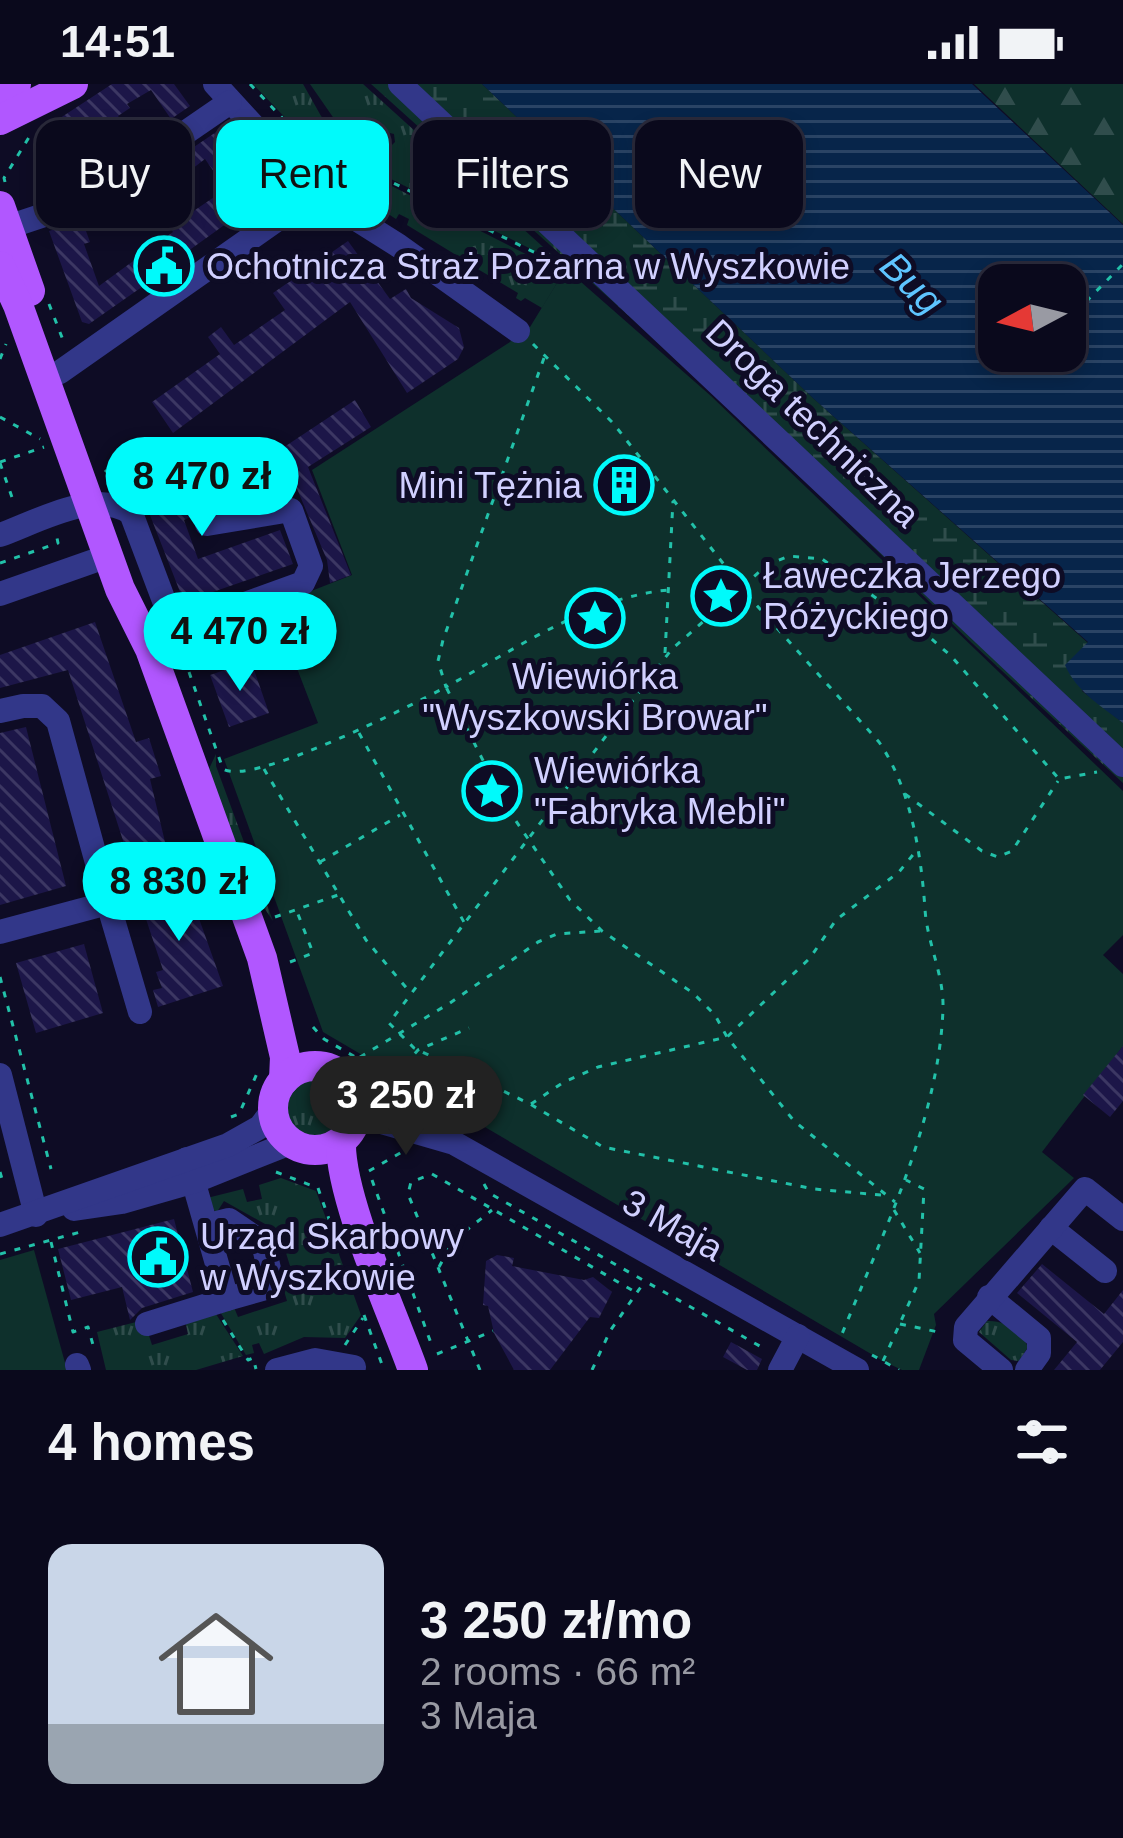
<!DOCTYPE html>
<html lang="en">
<head>
<meta charset="utf-8">
<style>
  body { margin:0; font-family:Helvetica,sans-serif; background:#131225; color:#f1f3f6; height:100vh; display:flex; flex-direction:column; font-size:45px; white-space:nowrap }
  * { box-sizing:border-box; margin:0 }
  p { font-size:39px; color:#999aa3 }
  .icon { flex:none; width:66px; height:66px; fill:none; stroke:currentColor; stroke-width:2; stroke-linecap:round; stroke-linejoin:round }
  .map { position:relative; height:1286px; overflow:hidden }
  .details { display:flex; flex-direction:column; background:#0a091c; flex:1 }
  .details>* { flex:none }
  .banner { position:absolute; left:36px; top:36px; width:1053px; height:108px; display:flex; gap:24px }
  .needle { width:78px; rotate:263deg }
  .tools { position:absolute; left:978px; top:180px; display:grid; gap:24px }
  .tools a { display:grid; place-items:center; width:108px; height:108px; border-radius:24px; background:#0a091c; box-shadow:0 6px 18px #0003,0 0 0 3px #2a2a3b; font-size:60px }
  .price { position:absolute; translate:-50% -102px; padding:0 27px; border-radius:42px; background:#00fafb; color:#111; font-size:39px; line-height:78px; filter:drop-shadow(0 3px 6px #0008) }
  .price::after { content:''; position:absolute; left:50%; top:72px; width:36px; height:27px; margin-left:-18px; background:inherit; clip-path:polygon(0 0,100% 0,50% 100%) }
  .price.active { background:#222; color:#fff }
  ul { padding:0; list-style:none }
  li { display:flex; align-items:center; gap:36px; height:300px; padding:0 48px }
  li+li { border-top:3px solid #2a2a3b }
  li span { display:grid; place-items:center; flex:none; width:336px; height:240px; border-radius:24px; color:#555 }
  li>.icon { margin-inline-start:auto }
  span .icon { width:144px; height:144px; fill:#fffc; stroke-width:1 }
  li b { font-size:51px }
  h2 { display:flex; justify-content:space-between; align-items:center; height:144px; padding:0 48px; font-size:51px }
  .pill { padding:0 42px; border-radius:24px; background:#0a091c; box-shadow:0 6px 18px #0003,0 0 0 3px #2a2a3b; font-size:42px; line-height:108px }
  .pill.active { background:#00fafb; color:#111 }
  .status { display:flex; justify-content:space-between; align-items:center; height:84px; padding:0 60px; background:#0a091c; direction:ltr }
  .status svg { height:33px; fill:currentColor }
  .map>svg:first-child { display:block }
</style>
</head>
<body>
<div class="status"><b>14:51</b><svg viewBox="0 0 49 12"><path d="M0 12V9h3v3zM5 12V6h3v6zM10 12V3h3v9zM15 12V0h3v12zM26 1h20v11H26zM47 4h2v5h-2z"/></svg></div>
<div class="map">
<svg width="1123" height="1286" viewBox="0 0 1123 1286">
  <defs>
    <pattern id="grass-tufts" width="24" height="20" patternUnits="userSpaceOnUse" patternTransform="scale(3)"><rect width="24" height="20" fill="#0e302c"/><path d="M3 7l-1-3M5 7V3M7 7l1-3M15 17l-1-3M17 17v-4M19 17l1-3" fill="none" stroke="#304d4c"/></pattern>
    <pattern id="forest-firs" width="22" height="20" patternUnits="userSpaceOnUse" patternTransform="scale(3)"><rect width="22" height="20" fill="#0e302c"/><path d="M5 1l3.5 6h-7zM16 11l3.5 6h-7z" fill="#304d4c"/></pattern>
    <pattern id="wetland-marsh" width="20" height="14" patternUnits="userSpaceOnUse" patternTransform="scale(3)"><rect width="20" height="14" fill="#0e302c"/><path d="M1 5h8M5 5V1M11 12h8M15 12V8" fill="none" stroke="#304d4c"/></pattern>
    <pattern id="water-rules" width="6" height="5" patternUnits="userSpaceOnUse" patternTransform="scale(3)"><rect width="6" height="5" fill="#07254a"/><path d="M0 2.5h6" fill="none" stroke="#2a4465"/></pattern>
    <pattern id="building-back-hatch" width="6" height="6" patternUnits="userSpaceOnUse" patternTransform="scale(3)"><rect width="6" height="6" fill="#1c1648"/><path d="M-1 5l2 2M0 0l6 6M5-1l2 2" fill="none" stroke="#3c3763"/></pattern>
  </defs>
  <rect width="100%" height="100%" fill="#0e0c25"/>
  <g fill="url(#grass-tufts)">
    <path d="M253 0H303L321 32 358 80 343 94Z"/>
    <path d="M310 0H363L563 181 369 84 395 58 394 50 386 48 362 75Z"/>
    <path d="M371 0H392L1123 688V699L972 559 718 312Z"/>
    <path d="M364 88 563 189 542 224 525 214 521 217 516 214 518 209 471 181 468 185 466 177 407 141 409 135 399 130 396 135 356 109 354 100Z"/>
    <path d="M216 670V682L273 837 252 806 209 685Z"/>
    <circle cx="314" cy="1024" r="29"/>
    <path d="M281 1094 316 1107 361 1231 345 1254 304 1253 264 1270 259 1259 252 1261 254 1269 246 1271 219 1226 233 1221 238 1233 287 1217 283 1203 295 1198 282 1156 268 1160 274 1145 224 1117 217 1128 209 1123 207 1114 243 1105 247 1118 262 1115 259 1101Z"/>
    <path d="M214 1227 243 1272 196 1286H106L97 1248 144 1236 152 1261 188 1250 185 1236Z"/>
    <path d="M987 1237C1004 1236 1021 1247 1028 1263L1019 1277 1011 1276 979 1248Z"/>
  </g>
  <path fill="url(#forest-firs)" d="M974 0H1123V140Z"/>
  <path fill="url(#wetland-marsh)" d="M406 0H482L814 315 1088 559 1082 607 1123 639V675Z"/>
  <g fill="#0e302c">
    <path d="M563 189 581 198 711 312 1123 707V851L1103 871 1123 890V962L1042 1068 1074 1094 934 1230 936 1241 919 1286H902L883 1277 323 948 224 675 318 639 273 522 352 491 312 386 510 258 525 241 530 243Z"/>
    <path d="M34 1166 67 1286H0V1176Z"/>
  </g>
  <path fill="url(#water-rules)" fill-rule="evenodd" d="M482 0H972L1123 141V639C1101 622 1076 607 1065 581L1088 558 814 315ZM1065 201V267H999V201Z"/>
  <g fill="url(#building-back-hatch)">
    <path d="M112 0H174L190 22 171 35 151 6 127 20 130 24 118 32 138 58 109 79 88 50 67 61 51 40Z"/>
    <path d="M219 46 249 81 252 79 264 102 225 131 230 137 177 175 179 177 89 240 82 238 49 147 82 136 90 158 84 160 99 202 173 148 170 143 226 105 205 75 123 138 110 120Z"/>
    <path d="M348 157 390 215 406 205 411 214 459 244 464 263 458 275 407 309 350 218 173 349 152 318 220 270 208 253 221 243 234 261 285 226 273 209Z"/>
    <path d="M355 316 371 343 308 383 351 491 330 499 327 476 292 393 262 413 245 389Z"/>
    <path d="M154 370 169 409 204 396 211 413 186 422 190 433 184 436 198 475 280 446 293 480 184 518 130 380Z"/>
    <circle cx="624" cy="400" r="13"/>
    <path d="M95 538 136 658 149 654 161 692 150 695 165 758 127 769 68 586 0 604V571Z"/>
    <path d="M251 577 269 629 229 643 210 591Z"/>
    <path d="M26 643 66 802 0 821V649Z"/>
    <path d="M185 795 223 902 158 923 153 906 162 904 156 888 163 886 138 811Z"/>
    <path d="M84 860 103 929 36 949 16 879Z"/>
    <path d="M1123 962V1017L1110 1033 1083 1011Z"/>
    <path d="M174 1135 193 1208 142 1224 130 1236 122 1203 71 1216 58 1165Z"/>
    <path d="M497 1171 514 1174 512 1182 584 1196 593 1193 612 1208 599 1234 590 1233 550 1286H514L494 1249 488 1222 483 1221 486 1177Z"/>
    <path d="M1042 1180 1104 1230 1123 1206V1258L1100 1286H1054L1077 1258 1017 1209Z"/>
    <path d="M731 1258 762 1275 757 1286H747L723 1273Z"/>
  </g>
  <g fill="none" stroke-linecap="round" stroke-linejoin="round">
    <g stroke="#22c1a9" stroke-width="3" stroke-dasharray="6 9" stroke-linecap="butt">
      <path d="M250 0 345 100"/>
      <path d="M357 75 367 86 556 179"/>
      <path d="M5 98 4 94 31 50"/>
      <path d="M346 98 380 64"/>
      <path d="M49 220 63 256"/>
      <path d="M1065 239 1123 180"/>
      <path d="M533 260 613 339 751 515 879 658C911 705 921 769 925 825 927 859 944 890 943 925 939 1035 883 1149 842 1250"/>
      <path d="M544 274 443 556 438 577 446 603C514 566 590 513 668 506"/>
      <path d="M0 275 6 260"/>
      <path d="M0 333 40 355"/>
      <path d="M0 378 44 363"/>
      <path d="M0 379 14 419"/>
      <circle cx="624" cy="400" r="15"/>
      <path d="M105 386 120 400"/>
      <path d="M0 479 58 459 57 454"/>
      <path d="M665 569 673 417"/>
      <path d="M189 588 223 685C251 703 412 621 446 603L507 724 570 816 602 847 693 909 715 931 727 953 794 1037 895 1118"/>
      <path d="M359 649 465 840"/>
      <path d="M264 685 366 856 409 907"/>
      <path d="M905 710 982 767 998 773 1012 767 1058 697"/>
      <path d="M320 778 400 731"/>
      <path d="M275 833 338 811"/>
      <path d="M290 878 313 869 296 825"/>
      <path d="M0 893 51 1085"/>
      <path d="M313 943 324 955 402 1000"/>
      <path d="M360 973 450 919 538 858 557 850 602 847"/>
      <path d="M395 992 418 966 469 944"/>
      <path d="M531 1020 564 998 598 983 727 953 810 874 836 836 899 788 916 767"/>
      <path d="M231 1033 239 1030 259 985"/>
      <path d="M369 1087 402 1068"/>
      <path d="M0 1088 4 1102"/>
      <path d="M276 1088 318 1104 330 1138"/>
      <path d="M372 1096 432 1262"/>
      <path d="M484 1100 489 1109 765 1265"/>
      <path d="M881 1111 814 1105 603 1063 530 1020 414 964 389 939 671 566 767 481 789 472 822 475 926 550 951 572 1059 695 1097 688"/>
      <path d="M894 1126 920 1169"/>
      <path d="M51 1158 73 1248 88 1243 95 1268"/>
      <path d="M0 1170 84 1147"/>
      <path d="M439 1183 453 1157 492 1126"/>
      <path d="M364 1231 384 1286"/>
      <path d="M223 1236 248 1276 253 1274 256 1285"/>
      <path d="M900 1240 943 1249"/>
      <path d="M345 1261 363 1234"/>
      <path d="M437 1270 493 1247"/>
      <path d="M872 1271 899 1286"/>
      <path d="M883 1277 919 1197 924 1105 906 1096"/>
      <path d="M480 1286 408 1110 411 1098 432 1090 637 1209"/>
      <path d="M592 1286 610 1247 645 1197"/>
    </g>
    <g stroke="#323789" stroke-width="24">
      <path d="M215 0 315 109 399 162 518 247"/>
      <path d="M400 0 1123 681"/>
      <path d="M8 143 86 117 230 18"/>
      <path d="M44 294 60 288 315 109"/>
      <path d="M0 451C37 438 94 404 131 429L175 546"/>
      <path d="M0 510 108 472"/>
      <path d="M149 555 303 499 311 482 291 426 207 440"/>
      <path d="M155 578C192 564 233 552 272 560"/>
      <path d="M0 627 23 622H42L58 637 108 819 0 848"/>
      <path d="M108 819 140 928"/>
      <path d="M0 991 36 1131"/>
      <path d="M348 999 434 1041"/>
      <path d="M354 1040 371 1035 454 1059 857 1286"/>
      <path d="M187 1075 227 1215 273 1202 263 1159 229 1136 209 1141"/>
      <path d="M74 1125 122 1118 195 1097 290 1059"/>
      <path d="M0 1141 228 1061 260 1043 273 1026"/>
      <path d="M1051 1144 1105 1187"/>
      <path d="M989 1213 1039 1254V1269L1027 1286"/>
      <path d="M147 1240 227 1215"/>
      <path d="M77 1281 79 1286"/>
      <path d="M277 1286 315 1276 354 1283"/>
      <path d="M780 1286 798 1252"/>
      <path d="M1001 1286 965 1256 966 1243 1085 1105 1123 1135"/>
    </g>
    <g stroke="#b157ff" stroke-width="30">
      <path d="M0 7 16 0"/>
      <path d="M0 36 73 0"/>
      <path d="M0 122 30 207"/>
      <path d="M0 182 18 221 120 505 150 565 262 874 285 973 284 996"/>
      <circle cx="315" cy="1024" r="42"/>
      <path d="M341 1057C339 1112 393 1230 413 1286"/>
    </g>
  </g>
  <defs>
    <symbol id="civic-ring" viewBox="-11 -11 22 22"><circle r="9.5" fill="#0e0c25" stroke="#00fafb" stroke-width="1.5"/><path d="M-.6-6.5H3V-4.5H.6V-3L4-1V1h2V6H-6V1h2V-1L-.6-3ZM-1.2 2.5V6h2.4V2.5Z" fill="#00fafb"/></symbol>
    <symbol id="building-ring" viewBox="-11 -11 22 22"><circle r="9.5" fill="#0e0c25" stroke="#00fafb" stroke-width="1.5"/><path d="M-4-6H4V6H1V3H-1V6H-4ZM-2.5-4.3h1.7v1.8h-1.7ZM.8-4.3h1.7v1.8H.8ZM-2.5-1h1.7V.8h-1.7ZM.8-1h1.7V.8H.8Z" fill="#00fafb"/></symbol>
    <symbol id="sight-ring" viewBox="-11 -11 22 22"><circle r="9.5" fill="#0e0c25" stroke="#00fafb" stroke-width="1.5"/><path d="M0-6L1.8-2.2L6-1.7L2.9 1.2L3.7 5.4L0 3.3L-3.7 5.4L-2.9 1.2L-6-1.7L-1.8-2.2Z" fill="#00fafb"/></symbol>
  </defs>
  <g fill-rule="evenodd">
    <use href="#civic-ring" x="131" y="149" width="66" height="66"/>
    <use href="#building-ring" x="591" y="368" width="66" height="66"/>
    <use href="#sight-ring" x="688" y="479" width="66" height="66"/>
    <use href="#sight-ring" x="562" y="501" width="66" height="66"/>
    <use href="#sight-ring" x="459" y="674" width="66" height="66"/>
    <use href="#civic-ring" x="125" y="1140" width="66" height="66"/>
  </g>
  <g text-anchor="middle" dominant-baseline="central" stroke-width="10" stroke-linejoin="round" paint-order="stroke">
    <g font-size="36" fill="#d1d0ff" stroke="#0e0c25" text-anchor="start">
      <text x="206" y="182">Ochotnicza Straż Pożarna w Wyszkowie</text>
      <text x="582" y="401" text-anchor="end">Mini Tężnia</text>
      <text x="763" y="491">Ławeczka Jerzego<tspan x="763" dy="41">Różyckiego</tspan></text>
      <text x="595" y="592" text-anchor="middle">Wiewiórka<tspan x="595" dy="41">"Wyszkowski Browar"</tspan></text>
      <text x="534" y="686">Wiewiórka<tspan x="534" dy="41">"Fabryka Mebli"</tspan></text>
      <text x="200" y="1152">Urząd Skarbowy<tspan x="200" dy="41">w Wyszkowie</tspan></text>
    </g>
    <g font-size="36" fill="#d1d0ff" stroke="#0e0c25">
      <text transform="translate(813 339) rotate(44)">Droga techniczna</text>
      <text transform="translate(673 1141) rotate(29)">3 Maja</text>
    </g>
    <g font-size="39" font-style="italic" fill="#5ec4ff" stroke="#0e0c25">
      <text transform="translate(912 199) rotate(44)">Bug</text>
    </g>
  </g>
</svg>
<div class="tools">
<a><svg class="needle" viewBox="-14 -14 28 28"><path d="M0-13l5 13h-10z" fill="#e53935"/><path d="M0 13l5-13h-10z" fill="#999aa3"/></svg></a>
</div>
<b class="price" style="left:202px;top:455px">8 470 zł</b>
<b class="price" style="left:240px;top:610px">4 470 zł</b>
<b class="price" style="left:179px;top:860px">8 830 zł</b>
<b class="price active" style="left:406px;top:1074px">3 250 zł</b>
<div class="banner">
<a class="pill">Buy</a>
<a class="pill active">Rent</a>
<a class="pill">Filters</a>
<a class="pill">New</a>
</div>
</div>
<section class="details">
<h2>4 homes<svg class="icon" aria-label="filters" viewBox="0 0 24 24"><path d="M4 7h16M4 17h16"/><circle cx="9" cy="7" r="2"/><circle cx="15" cy="17" r="2"/></svg></h2>
<ul>
<li><span style="background:linear-gradient(#c9d6e8 75%,#9aa5b1 0)"><svg class="icon" aria-label="home" viewBox="0 0 24 24"><path d="M3 11l9-7 9 7M6 9v11h12V9"/></svg></span><div><b>3 250 zł/mo</b><p>2 rooms · 66 m²</p><p>3 Maja</p></div></li>
</ul>
</section>
</body>
</html>
